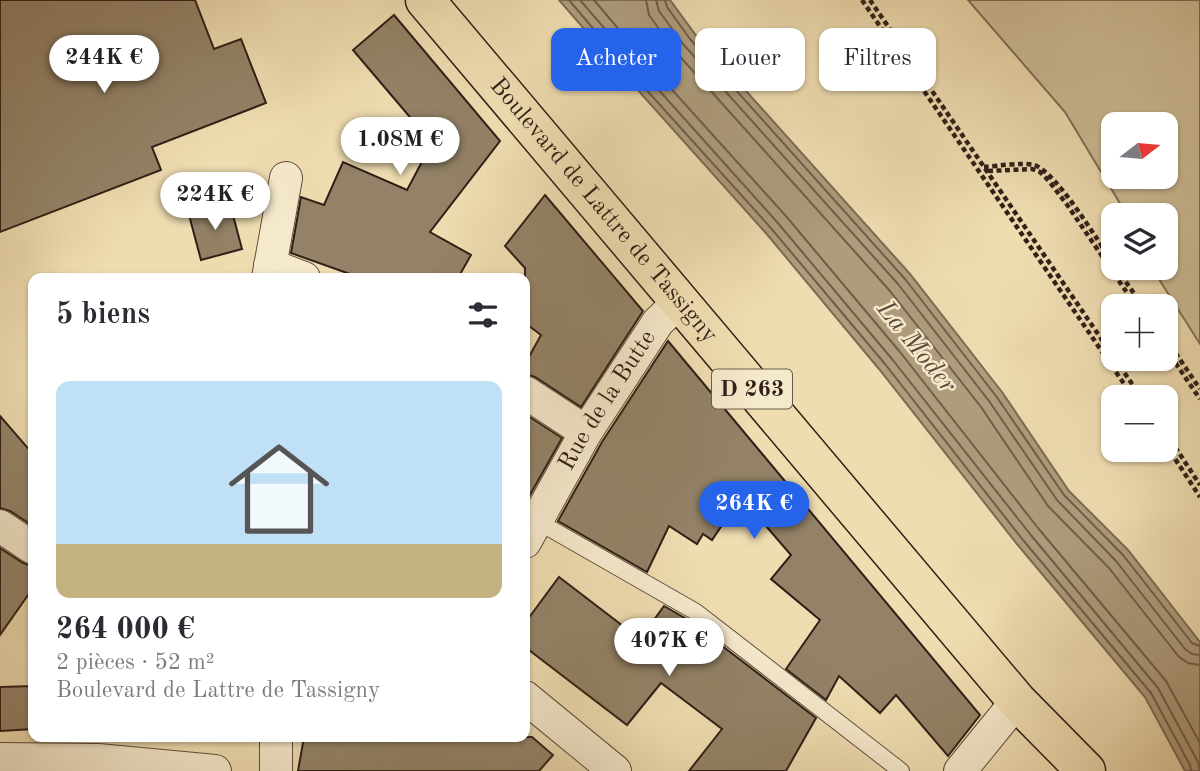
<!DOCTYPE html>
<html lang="fr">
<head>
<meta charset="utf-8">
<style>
  body { margin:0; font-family:"Old Standard TT",serif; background:#f2f2f3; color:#2b2b33; height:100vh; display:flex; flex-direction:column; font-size:26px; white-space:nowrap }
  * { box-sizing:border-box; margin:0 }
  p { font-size:23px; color:#7c7c81 }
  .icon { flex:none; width:38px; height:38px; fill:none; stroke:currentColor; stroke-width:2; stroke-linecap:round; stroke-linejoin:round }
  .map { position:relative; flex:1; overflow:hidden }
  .sheet { position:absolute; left:28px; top:273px; width:502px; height:469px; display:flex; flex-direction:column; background:#fff; border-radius:14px; box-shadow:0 2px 5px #0004 }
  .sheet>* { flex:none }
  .banner { position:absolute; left:551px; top:28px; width:542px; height:63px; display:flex; gap:14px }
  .needle { width:46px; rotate:74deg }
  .buttons { position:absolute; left:1101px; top:112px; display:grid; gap:14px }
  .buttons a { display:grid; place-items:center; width:77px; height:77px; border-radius:14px; background:#fff; box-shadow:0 2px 5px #0004; font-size:35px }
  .price { position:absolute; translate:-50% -60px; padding:0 16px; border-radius:24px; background:#fff; color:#222; font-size:23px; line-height:46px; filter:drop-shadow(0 2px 4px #0008) }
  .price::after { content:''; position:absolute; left:50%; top:42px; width:21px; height:16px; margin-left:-10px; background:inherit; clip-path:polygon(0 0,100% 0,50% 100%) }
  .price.active { background:#2563eb; color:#fff }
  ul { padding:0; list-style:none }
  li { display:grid; align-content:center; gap:14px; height:371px; padding:0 28px }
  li+li { border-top:2px solid #e1e1e2 }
  li span { display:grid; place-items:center; height:217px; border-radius:14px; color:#555 }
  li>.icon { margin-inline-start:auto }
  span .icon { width:126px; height:126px; fill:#fffc; stroke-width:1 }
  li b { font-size:30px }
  h2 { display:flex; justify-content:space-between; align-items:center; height:84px; padding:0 28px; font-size:30px }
  .tag { padding:0 24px; border-radius:14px; background:#fff; box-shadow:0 2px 5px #0004; font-size:24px; line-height:63px }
  .tag.active { background:#2563eb; color:#fff }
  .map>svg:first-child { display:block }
</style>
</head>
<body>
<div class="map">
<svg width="1200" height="771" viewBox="0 0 1200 771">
  <rect width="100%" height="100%" fill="#efddb1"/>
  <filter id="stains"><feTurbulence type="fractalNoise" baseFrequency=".00286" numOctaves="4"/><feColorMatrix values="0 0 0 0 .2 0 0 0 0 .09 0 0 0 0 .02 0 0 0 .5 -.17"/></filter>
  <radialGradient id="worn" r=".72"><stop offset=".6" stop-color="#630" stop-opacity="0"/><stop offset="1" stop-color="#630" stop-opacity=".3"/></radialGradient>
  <path fill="#cebd97" stroke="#7e6e57" stroke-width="2" fill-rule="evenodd" d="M968 0H1200V344L1152 268H1166V215H1127L1065 112ZM1113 124H1166V177H1113Z"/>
  <path fill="#ae9c7d" stroke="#7b6a54" stroke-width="2" d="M559 0H670L695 34 910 274 1002 392 1069 491 1128 550 1200 642V771H1185L1145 697 1017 544 879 369 765 232 619 69Z"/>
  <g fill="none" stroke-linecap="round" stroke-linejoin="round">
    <g stroke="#6e5e4a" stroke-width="2">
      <path d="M569 0 624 65 770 227 885 364 1023 540 1151 693 1190 765 1191 771"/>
      <path d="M580 0 631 59 777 222 892 359 1030 534 1158 688 1198 762 1200 771"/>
      <path d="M594 0 638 52 785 215 900 352 1038 528 1166 681 1200 743"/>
      <path d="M646 0 649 15 675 51 890 291 981 407 1048 506 1109 568 1179 657 1188 663 1200 665"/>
      <path d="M656 0 659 11 683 44 898 284 989 401 1057 500 1116 561 1185 649 1192 654 1200 655"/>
      <path d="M665 0 667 7 690 39 905 279 996 396 1064 495 1123 555 1192 643 1200 646"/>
    </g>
  </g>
  <g fill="#938267" stroke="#2f1f17" stroke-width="2">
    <path d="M0 0H195L214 49 241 39 266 103 152 147 161 170 0 232Z"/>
    <path d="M394 15 500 141 430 232 471 255 458 278H361L291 253 301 197 324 205 343 162 407 190 432 143 411 128 415 123 353 50Z"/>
    <path d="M545 195 643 311 581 407 535 377 525 374V364L541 335 525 323V268L505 246Z"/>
    <path d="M230 204 242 249 201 260 189 215Z"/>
    <path d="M668 341 980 715 948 756 896 695 880 713 839 676 826 700 786 669 820 620 771 579 791 555 741 497 712 540 703 534 697 544 669 526 647 572 558 521 602 442Z"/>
    <path d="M525 414 562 438 526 502 525 501Z"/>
    <path d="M0 416 33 454V526L10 511 0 508Z"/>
    <path d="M0 548 23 563 33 566V588L0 635Z"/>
    <path d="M559 577 640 639 664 606 690 621 698 627 697 628 717 642 816 718 786 771H689L722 729 685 701 661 683 627 725 525 647V623Z"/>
    <path d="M33 686V729L0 731V687Z"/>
    <path d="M304 737H345L366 741 367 737H532L553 755 539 771H298Z"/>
  </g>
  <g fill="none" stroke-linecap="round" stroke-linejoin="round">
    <defs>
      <path id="lane" d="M537 521 696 612 901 771"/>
      <g id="street">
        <path d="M270 265 304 278"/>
        <path d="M268 278 286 178"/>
        <path d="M525 392 586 432"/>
        <path d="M0 526 33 548"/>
        <path id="s1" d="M525 542 586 432 658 322 679 302"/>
        <path d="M525 697 615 771"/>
        <path d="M276 737V771"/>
        <path d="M0 759 98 760 215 771"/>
        <path d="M960 771 1017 701"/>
      </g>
      <g id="primary">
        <path id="s2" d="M425 0 1017 701 1086 771"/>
      </g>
    </defs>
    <use href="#lane" stroke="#5f4e3e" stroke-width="18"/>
    <use href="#street" stroke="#5f4e3e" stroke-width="34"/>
    <use href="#primary" stroke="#2f1f17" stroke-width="41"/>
    <g stroke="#2f1f17" stroke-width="4.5" stroke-dasharray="5 3.5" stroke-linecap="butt">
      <path d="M862 0 1133 397"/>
      <path d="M870 0 1113 356"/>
      <path d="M984 167C998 166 1021 162 1034 165 1056 171 1099 243 1113 263"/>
      <path d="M988 171 1032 169 1040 172 1049 181 1068 206 1136 306"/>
      <path d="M1116 268 1143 306"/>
      <path d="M1166 339 1200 389"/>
      <path d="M1166 349 1200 399"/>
      <path d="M1115 359 1141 397"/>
      <path d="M1166 433 1200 485"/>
      <path d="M1166 445 1200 497"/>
    </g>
    <use href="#lane" stroke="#f5e9cc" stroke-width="16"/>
    <use href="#street" stroke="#f5e9cc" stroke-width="32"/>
    <use href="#primary" stroke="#efddb1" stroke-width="38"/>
  </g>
  <g text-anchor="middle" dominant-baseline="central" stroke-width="5" stroke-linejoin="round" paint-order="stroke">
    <rect fill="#f5e9cc" stroke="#6a5c4d" stroke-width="2" x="712" y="369.5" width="80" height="39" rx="5"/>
    <g font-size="23" font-weight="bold" fill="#2f1f17">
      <text x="752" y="389">D 263</text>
    </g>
    <g font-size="24" fill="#2f1f17" stroke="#f5e9cc">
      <text stroke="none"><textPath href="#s2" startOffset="276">Boulevard de Lattre de Tassigny</textPath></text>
      <text stroke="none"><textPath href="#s1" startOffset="164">Rue de la Butte</textPath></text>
    </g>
    <g font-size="26" font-style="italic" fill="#5b4b3b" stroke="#f5e9cc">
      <text transform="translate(916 347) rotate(51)">La Moder</text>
    </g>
  </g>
  <rect width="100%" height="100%" filter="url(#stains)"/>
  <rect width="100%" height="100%" fill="url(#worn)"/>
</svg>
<div class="buttons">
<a><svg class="needle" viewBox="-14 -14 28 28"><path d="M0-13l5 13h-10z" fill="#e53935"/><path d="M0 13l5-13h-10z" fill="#7c7c81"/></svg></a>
<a><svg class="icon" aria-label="layers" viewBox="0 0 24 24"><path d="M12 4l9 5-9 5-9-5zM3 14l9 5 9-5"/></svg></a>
<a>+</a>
<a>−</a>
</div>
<b class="price" style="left:104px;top:95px">244K €</b>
<b class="price" style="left:400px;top:177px">1.08M €</b>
<b class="price" style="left:215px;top:232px">224K €</b>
<b class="price active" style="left:754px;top:541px">264K €</b>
<b class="price" style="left:669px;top:678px">407K €</b>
<div class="banner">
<a class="tag active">Acheter</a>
<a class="tag">Louer</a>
<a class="tag">Filtres</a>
</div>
<section class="sheet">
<h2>5 biens<svg class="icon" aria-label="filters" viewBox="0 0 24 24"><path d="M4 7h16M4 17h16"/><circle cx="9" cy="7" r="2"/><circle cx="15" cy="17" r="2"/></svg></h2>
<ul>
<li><span style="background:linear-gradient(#bfe0f5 75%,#c2b280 0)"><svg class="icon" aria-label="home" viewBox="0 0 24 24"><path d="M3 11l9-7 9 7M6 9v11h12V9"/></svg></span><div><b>264 000 €</b><p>2 pièces · 52 m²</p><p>Boulevard de Lattre de Tassigny</p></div></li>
</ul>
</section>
</div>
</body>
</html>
